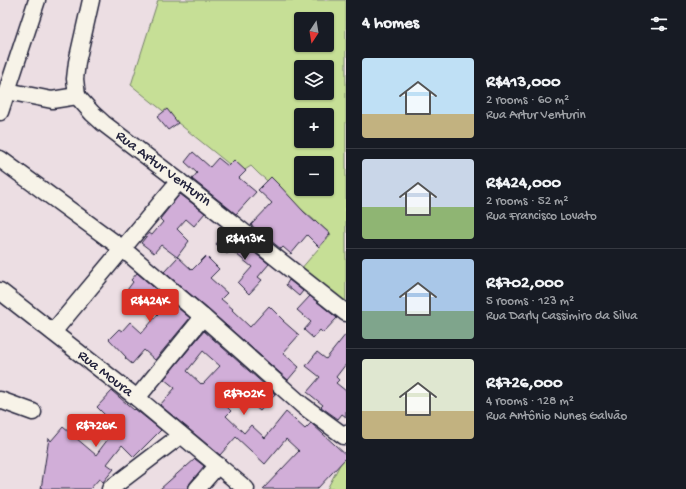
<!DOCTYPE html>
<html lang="en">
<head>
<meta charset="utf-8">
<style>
  body { margin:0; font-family:"Gochi Hand",sans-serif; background:#20242c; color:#f1f3f6; height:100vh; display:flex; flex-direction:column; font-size:15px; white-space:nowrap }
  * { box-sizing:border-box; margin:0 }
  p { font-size:13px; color:#9ea1a6 }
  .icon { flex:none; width:22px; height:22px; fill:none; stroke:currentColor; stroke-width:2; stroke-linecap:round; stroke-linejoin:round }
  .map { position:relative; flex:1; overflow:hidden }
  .panel { display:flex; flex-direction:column; background:#171b24; width:340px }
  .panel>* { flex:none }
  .needle { width:26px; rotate:192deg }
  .controls { position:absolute; left:294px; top:12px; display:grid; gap:8px }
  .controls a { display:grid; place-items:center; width:40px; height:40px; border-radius:4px; background:#171b24; box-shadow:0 1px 3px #0004; font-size:20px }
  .price { position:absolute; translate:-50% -34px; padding:0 9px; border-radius:4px; background:#d93025; color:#fff; font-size:13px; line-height:26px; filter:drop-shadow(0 1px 2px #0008) }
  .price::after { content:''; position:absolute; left:50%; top:24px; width:12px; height:9px; margin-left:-6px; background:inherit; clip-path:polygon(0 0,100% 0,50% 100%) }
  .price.active { background:#222; color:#fff }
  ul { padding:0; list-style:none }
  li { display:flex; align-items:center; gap:12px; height:100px; padding:0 16px }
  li+li { border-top:1px solid #363941 }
  li span { display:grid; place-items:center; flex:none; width:112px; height:80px; border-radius:4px; color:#555 }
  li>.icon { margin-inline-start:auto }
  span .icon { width:48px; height:48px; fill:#fffc; stroke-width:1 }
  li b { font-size:17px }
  h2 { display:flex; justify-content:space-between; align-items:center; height:48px; padding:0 16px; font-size:17px }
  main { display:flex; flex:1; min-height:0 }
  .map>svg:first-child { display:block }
</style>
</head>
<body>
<main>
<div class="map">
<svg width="346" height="489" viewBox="0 0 346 489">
  <rect width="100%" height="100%" fill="#ecdee3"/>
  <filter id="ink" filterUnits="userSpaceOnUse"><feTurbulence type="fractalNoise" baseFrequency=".025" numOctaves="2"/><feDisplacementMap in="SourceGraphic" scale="8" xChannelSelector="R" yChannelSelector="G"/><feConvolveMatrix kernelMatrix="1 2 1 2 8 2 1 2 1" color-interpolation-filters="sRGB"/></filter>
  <g filter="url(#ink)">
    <g fill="#c6df96" stroke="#748068" fill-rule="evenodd">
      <path d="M158 0H346V309L300 270 331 234 259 174 251 166 240 173 131 85ZM301 19H327V45H301ZM301 67H327V93H301ZM301 115H327V141H301ZM301 163H327V189H301Z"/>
      <path d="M346 453V489H327Z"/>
    </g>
    <g fill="#d1aed8" stroke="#22223b" fill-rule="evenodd">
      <path d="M167 109 178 123 168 130 157 117Z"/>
      <path d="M193 152 210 167 218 158 228 166 234 160 246 171 239 178 256 192 236 214 192 179 197 173 185 162Z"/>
      <path d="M271 177 280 186 304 212 315 222 316 221 330 234 319 247 307 235 291 254 283 247 281 249 251 225 272 203 258 190Z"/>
      <path d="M180 194 205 213 194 226 186 219 177 229 189 241 177 257 161 245 154 253 141 243 149 233 152 235 163 222 160 219Z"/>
      <path d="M227 231 269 264 258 277 262 280 249 294 238 283 252 267 231 250 227 254 216 244Z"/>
      <path d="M206 256 219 269 210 278 227 293 221 299 233 309 232 310 250 327 269 306 284 321H283L299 335 283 353 299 367 288 380 209 310 164 272 178 257 192 270Z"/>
      <path d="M137 273 190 318 155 360 144 350 132 364 125 358 126 357 109 339 119 329 122 331 130 322 142 333 158 314 141 298 136 304 124 294 133 282 131 280Z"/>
      <path d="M289 280 303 291 299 296 286 285Z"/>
      <path d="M310 296 337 318 323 333 320 330 313 338 304 330 311 322 297 310Z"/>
      <path d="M204 331 275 394 260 411 228 384 217 397 231 411 226 416 244 433 251 425 265 438 286 412 305 429 311 423 346 455V458L317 489H263L299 451 286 439 265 464 236 437 220 455 160 405 175 388 164 379ZM203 351 220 366 203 384 202 383 201 384 187 371Z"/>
      <path d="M346 334V364L336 377 339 380 336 383 346 391V417L342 414 338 419 321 407 323 405 307 392 320 377 306 366 317 352 326 359Z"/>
      <path d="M112 391 134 410 135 409 161 430 134 457 122 445 107 464 114 469 103 482 99 479 90 489H41L49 438 51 441 63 427 96 455 111 435 110 434 117 427 97 407Z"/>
      <path d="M195 459 204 466 190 483 188 489H160L186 466V467Z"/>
    </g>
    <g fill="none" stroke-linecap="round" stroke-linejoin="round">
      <defs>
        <g id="minor">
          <path d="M7 91 52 100 77 96"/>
          <path d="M77 96 92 113 103 123 179 181 346 313"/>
          <path d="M77 96 75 79 77 62 91 0"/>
          <path d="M0 112 37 0"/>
          <path d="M0 159 123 249 203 317 302 405 344 436 346 433"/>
          <path d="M0 291 137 398 246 489"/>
          <path d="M53 332 179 181"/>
          <path d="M137 398 203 317"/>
          <path d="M0 400 33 412"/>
          <path d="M110 489 181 435"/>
          <path d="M197 489 218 465"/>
        </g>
      </defs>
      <use href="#minor" stroke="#22223b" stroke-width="19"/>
      <use href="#minor" stroke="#f7f3e8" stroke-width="16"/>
    </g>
  </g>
  <g text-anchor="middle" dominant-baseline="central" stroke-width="3" stroke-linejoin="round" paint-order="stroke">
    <g font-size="15" fill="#22223b" stroke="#f7f3e8">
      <text transform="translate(163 169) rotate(37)">Rua Artur Venturin</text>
      <text transform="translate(105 374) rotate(38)">Rua Moura</text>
    </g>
  </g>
</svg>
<div class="controls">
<a><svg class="needle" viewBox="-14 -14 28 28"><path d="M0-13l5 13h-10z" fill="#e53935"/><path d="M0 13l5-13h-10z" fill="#9ea1a6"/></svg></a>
<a><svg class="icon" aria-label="layers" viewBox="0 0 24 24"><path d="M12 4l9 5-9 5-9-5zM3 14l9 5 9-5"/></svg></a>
<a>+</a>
<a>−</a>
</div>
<b class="price active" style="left:245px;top:261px">R$413K</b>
<b class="price" style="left:150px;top:323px">R$424K</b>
<b class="price" style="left:244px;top:416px">R$702K</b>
<b class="price" style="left:96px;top:448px">R$726K</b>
</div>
<section class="panel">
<h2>4 homes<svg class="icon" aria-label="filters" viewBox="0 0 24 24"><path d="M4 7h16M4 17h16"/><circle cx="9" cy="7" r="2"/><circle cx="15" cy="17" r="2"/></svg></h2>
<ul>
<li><span style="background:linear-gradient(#bfe0f5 70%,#c2b280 0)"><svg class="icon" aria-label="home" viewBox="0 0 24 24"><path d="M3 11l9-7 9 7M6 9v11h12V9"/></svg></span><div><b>R$413,000</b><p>2 rooms · 60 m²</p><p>Rua Artur Venturin</p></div></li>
<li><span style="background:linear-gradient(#c9d6e8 60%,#8fb573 0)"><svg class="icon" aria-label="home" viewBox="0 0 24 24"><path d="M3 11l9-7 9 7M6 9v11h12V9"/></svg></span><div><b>R$424,000</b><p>2 rooms · 52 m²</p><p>Rua Francisco Lovato</p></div></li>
<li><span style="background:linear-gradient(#a9c7e8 65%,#7fa58c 0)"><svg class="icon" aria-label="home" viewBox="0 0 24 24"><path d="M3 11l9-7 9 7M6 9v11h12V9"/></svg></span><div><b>R$702,000</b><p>5 rooms · 123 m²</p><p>Rua Darly Cassimiro da Silva</p></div></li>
<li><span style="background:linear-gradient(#dfe7d0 65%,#c2b280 0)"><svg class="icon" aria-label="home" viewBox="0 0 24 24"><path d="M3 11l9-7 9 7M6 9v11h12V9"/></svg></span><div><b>R$726,000</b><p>4 rooms · 128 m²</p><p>Rua Antônio Nunes Galvão</p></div></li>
</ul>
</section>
</main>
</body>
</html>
